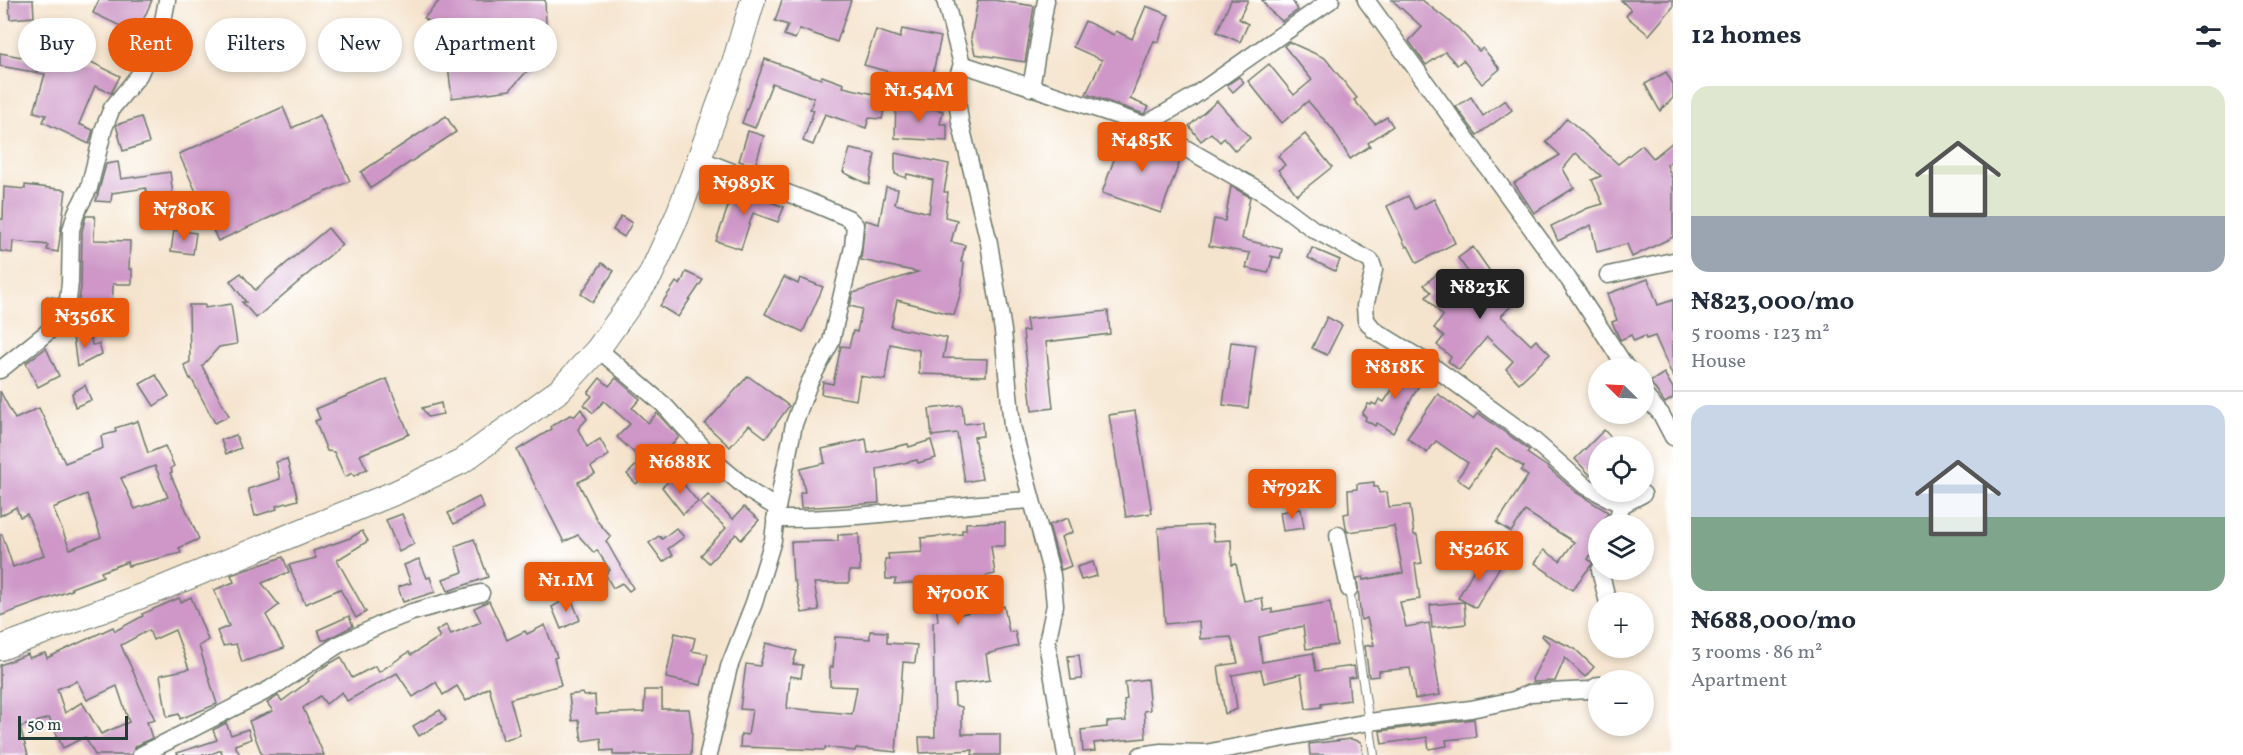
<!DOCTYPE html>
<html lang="en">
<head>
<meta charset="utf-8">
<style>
  body { margin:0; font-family:Vollkorn,serif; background:#f6f6f7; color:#1f2937; height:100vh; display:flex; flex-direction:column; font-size:22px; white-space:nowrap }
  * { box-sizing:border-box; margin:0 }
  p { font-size:20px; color:#747a83 }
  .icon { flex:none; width:33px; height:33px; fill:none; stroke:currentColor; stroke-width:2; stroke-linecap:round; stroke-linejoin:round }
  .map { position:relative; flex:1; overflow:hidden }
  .sheet { display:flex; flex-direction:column; background:#fff; width:570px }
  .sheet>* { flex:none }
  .banner { position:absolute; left:18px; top:18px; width:570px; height:54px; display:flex; gap:12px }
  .needle { width:39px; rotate:294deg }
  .tools { position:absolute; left:1588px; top:358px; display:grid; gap:12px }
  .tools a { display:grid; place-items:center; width:66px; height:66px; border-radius:50%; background:#fff; box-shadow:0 3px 9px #0003; font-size:30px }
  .scale { position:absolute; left:18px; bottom:15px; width:110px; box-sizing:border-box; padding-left:6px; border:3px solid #1f3d34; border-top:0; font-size:16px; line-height:21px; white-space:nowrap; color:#1f3d34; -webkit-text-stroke:4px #fff; paint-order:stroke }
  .price { position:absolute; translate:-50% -51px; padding:0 14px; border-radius:6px; background:#ea580c; color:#fff; font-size:20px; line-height:39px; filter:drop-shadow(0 2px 3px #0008) }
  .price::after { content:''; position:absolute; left:50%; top:36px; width:18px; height:14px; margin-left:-9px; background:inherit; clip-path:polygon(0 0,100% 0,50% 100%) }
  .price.on { background:#222; color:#fff }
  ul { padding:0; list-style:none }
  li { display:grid; align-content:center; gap:12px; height:318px; padding:0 18px }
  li+li { border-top:2px solid #e0e1e3 }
  li span { display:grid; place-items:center; height:186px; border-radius:18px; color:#555 }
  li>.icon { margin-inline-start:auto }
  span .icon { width:108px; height:108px; fill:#fffc; stroke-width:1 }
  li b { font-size:26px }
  h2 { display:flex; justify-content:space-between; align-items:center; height:72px; padding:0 18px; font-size:26px }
  .chip { padding:0 21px; border-radius:27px; background:#fff; box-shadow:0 3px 9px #0003; font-size:21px; line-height:54px }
  .chip.on { background:#ea580c; color:#fff }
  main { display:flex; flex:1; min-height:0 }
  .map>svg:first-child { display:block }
</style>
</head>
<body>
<main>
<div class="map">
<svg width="1673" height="755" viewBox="0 0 1673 755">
  <rect width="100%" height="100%" fill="#fff"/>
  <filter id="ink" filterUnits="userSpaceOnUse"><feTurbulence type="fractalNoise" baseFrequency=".0167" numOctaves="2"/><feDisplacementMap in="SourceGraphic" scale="12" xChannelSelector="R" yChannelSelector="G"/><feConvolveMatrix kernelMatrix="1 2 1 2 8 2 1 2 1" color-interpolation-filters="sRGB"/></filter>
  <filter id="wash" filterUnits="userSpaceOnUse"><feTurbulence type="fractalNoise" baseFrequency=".008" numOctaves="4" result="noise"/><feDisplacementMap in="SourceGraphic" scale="24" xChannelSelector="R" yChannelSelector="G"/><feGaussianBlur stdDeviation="1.35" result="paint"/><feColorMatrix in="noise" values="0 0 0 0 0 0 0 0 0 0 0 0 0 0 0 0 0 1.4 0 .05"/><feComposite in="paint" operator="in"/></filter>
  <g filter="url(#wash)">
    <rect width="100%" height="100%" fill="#f5e4cd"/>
    <g id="blocks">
      <g fill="#ce97c7" fill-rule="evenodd">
        <path d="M9 0H33L34 17 10 19Z"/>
        <path d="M99 0H152L137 34 93 13Z"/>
        <path d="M440 0H545L547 49 510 90 452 98 444 35 424 18Z"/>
        <path d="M782 0H851L837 42 800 29 795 39 784 35 788 25 775 21Z"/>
        <path d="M978 0H993L1034 6 1025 62 975 54 971 38Z"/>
        <path d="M1231 0H1248L1239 19 1248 24 1240 42 1217 32Z"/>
        <path d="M1262 0H1292L1298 10 1282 21 1268 9Z"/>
        <path d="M1392 0H1422L1459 29 1479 51 1483 48 1500 69 1482 84 1463 60 1457 65 1445 52 1426 65 1409 41 1422 27Z"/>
        <path d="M1621 0H1673V7L1649 35 1626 16 1631 10Z"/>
        <path d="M1146 6 1169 15 1158 42 1154 41 1130 99 1149 107 1144 114 1086 94 1102 60 1073 47 1085 21 1114 35 1116 31 1132 39Z"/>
        <path d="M902 29 941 37 929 90 903 81 904 76 864 65 876 30 900 38Z"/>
        <path d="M1289 42 1325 58 1357 98 1354 100 1375 124 1387 117 1393 126 1368 143 1370 146 1350 159 1333 130 1308 101 1282 123 1248 81 1269 64 1294 95 1312 80 1284 46Z"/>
        <path d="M0 53 49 62 53 53 72 62 74 58 88 64 89 61 120 76 111 93 95 86 79 124 93 130 89 144 43 122 46 115 34 112 45 74 0 66Z"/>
        <path d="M765 59 821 79 822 76 844 84 843 87 887 97 882 119 869 118 866 128 825 114 813 145 803 141 814 110 810 109 814 98 772 83 755 128 742 123Z"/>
        <path d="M1666 72 1673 84V98L1660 111 1645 84Z"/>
        <path d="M1239 77 1244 82 1233 92 1227 85Z"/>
        <path d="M1471 97 1483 116 1505 100 1512 110 1477 135 1456 107Z"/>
        <path d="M896 100 943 111 940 124H947V141L895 138Z"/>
        <path d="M1217 101 1250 138 1235 151 1224 138 1220 142 1211 133 1201 141 1189 126Z"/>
        <path d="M283 107 292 128 320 115 350 181 218 241 179 154Z"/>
        <path d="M446 116 456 132 371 188 361 172Z"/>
        <path d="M141 117 149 143 123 151 116 125Z"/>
        <path d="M1567 118 1618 164 1642 145 1653 158 1673 142V160L1667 165 1673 181V237L1632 257 1627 244 1597 252 1591 225 1558 241 1551 226 1588 208 1603 204 1592 180 1601 176 1576 153 1563 169 1574 188 1534 213 1514 183 1560 155 1546 142Z"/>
        <path d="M1125 129 1137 134 1181 158 1161 213 1102 193Z"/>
        <path d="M748 131 764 136 755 166 739 161Z"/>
        <path d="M1305 134 1332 167 1297 195 1278 170 1285 165 1278 156Z"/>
        <path d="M850 149 875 154 869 185 843 172Z"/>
        <path d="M895 153 949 164 944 192H948L945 217 957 220 951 242 965 245 961 262 964 263 961 292 954 315 897 300 891 327 947 338 943 358 987 359 986 376 919 374V350L890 344 885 380 860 376 856 400 821 394 823 382 833 384 841 346 849 347 853 331 857 332 862 309 850 306 853 293 918 272 861 260 865 220 879 224 886 187 898 189 895 204 929 213 933 180 907 174 906 178 895 174Z"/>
        <path d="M118 162 121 179 170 172 175 209 157 211 155 202 148 203 146 188 112 193 111 202 96 201 106 164Z"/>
        <path d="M25 185 66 190 58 252 47 250 48 245 13 241 12 253 0 251V219H3L4 187 25 189Z"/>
        <path d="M1231 186 1250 197 1242 239 1282 249 1280 258 1270 256 1273 257 1268 273 1246 268 1250 253 1209 246 1214 219 1225 221Z"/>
        <path d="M731 187 784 207 778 222 753 213 741 249 716 241 729 204 726 203Z"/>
        <path d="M1408 196 1415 209 1434 199 1455 243 1417 263 1408 246 1406 247 1387 206Z"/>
        <path d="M86 216H95L94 240 130 241 129 269H132V284H113L112 314 77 313 81 288 82 231Z"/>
        <path d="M621 216 632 223 624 237 613 230Z"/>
        <path d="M328 228 342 245 256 318 242 302H246L230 281 241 273 255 290Z"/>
        <path d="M174 230 196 233 193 254 171 251Z"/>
        <path d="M1473 247 1506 294 1502 297 1511 306 1501 316 1531 345 1536 340 1550 354 1519 383 1506 369 1513 361 1487 337 1459 370 1448 361 1451 357 1437 345 1444 336 1434 328 1443 316 1426 297 1431 292 1424 285 1438 273 1461 298 1475 282 1458 258Z"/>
        <path d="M1312 248 1340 260 1335 271 1308 258Z"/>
        <path d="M602 263 614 271 593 302 581 294Z"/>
        <path d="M686 272 703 280 678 317 660 306 676 282 680 285Z"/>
        <path d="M784 277 798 284 800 278 823 287 803 332 765 314Z"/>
        <path d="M1648 279 1658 305 1673 300V377L1655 336 1646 339 1645 336 1634 341 1631 335 1620 340 1612 322 1617 320 1607 294Z"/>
        <path d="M47 296 58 298 57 307 48 319 43 318Z"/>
        <path d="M231 304 237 344 219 347 202 366 229 416 215 423 191 378 190 379 184 365 190 362 189 305H205V308Z"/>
        <path d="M1108 311 1110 334 1046 342 1053 408 1032 411 1023 331H1028L1026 319Z"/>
        <path d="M1327 317 1342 325 1327 355 1312 348Z"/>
        <path d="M90 334 92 345 99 344 102 354 77 367 73 336Z"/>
        <path d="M1231 342 1256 345 1248 408 1223 405Z"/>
        <path d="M46 348 59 376 38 387 26 363Z"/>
        <path d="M1406 362 1425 374 1393 433 1377 423 1375 426 1365 420 1366 417 1362 414 1368 404 1371 405 1372 403 1376 405 1379 399 1384 402 1404 372 1401 370Z"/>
        <path d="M1664 373 1673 388V398L1665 403 1650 382Z"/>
        <path d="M156 375 169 396 154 406 140 384Z"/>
        <path d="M748 376 789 406 766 438 749 425 730 447 705 424Z"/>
        <path d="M600 378 609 386 616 378 640 399 632 408 648 423 657 413 679 437 651 467 652 469 636 484 627 474 642 460 617 437 630 424 604 401 593 413 584 405 592 396 588 393Z"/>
        <path d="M387 379 409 434 360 455 367 469 354 476 352 473 345 477 334 452 327 451 315 421 320 419 316 409Z"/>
        <path d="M85 385 91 400 75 407 72 393Z"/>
        <path d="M0 391 15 419 39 408 65 463 103 448 101 436 116 432 115 428 138 421 148 453 165 446 174 466 171 468 172 472 170 473 199 539 179 548 181 553 128 566 127 562 101 572 103 576 71 588 72 590 0 616V535L2 534 13 567 44 555 27 514 20 517 16 507 0 516ZM155 466 168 497 135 509 121 478ZM87 494 101 537 70 549 53 508Z"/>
        <path d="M1438 394 1473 419 1478 413 1524 446 1529 450 1527 453 1546 466 1577 493 1608 512 1603 525H1599V542L1588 559 1593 563 1572 590 1535 563 1544 550 1560 561 1574 542 1525 511 1511 532 1497 523 1528 476 1521 471 1524 467 1496 449 1469 487 1457 479 1468 463 1436 441 1427 453 1407 438Z"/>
        <path d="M441 403 443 414 428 417 422 408Z"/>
        <path d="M962 405 964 424 982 422 983 436 974 437 982 479 965 482 957 433 932 436 929 409Z"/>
        <path d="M581 409 587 419 578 429 587 447 600 439 609 455 591 467 595 474 578 482 598 522 611 537 606 541 633 588 629 591 622 583 613 588 605 574 610 570 597 550 594 553 578 535 564 542 517 450 552 429 551 426 570 415 575 416Z"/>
        <path d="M1135 411 1152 513 1126 517 1109 415Z"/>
        <path d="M1604 430 1620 447H1599V466L1590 475 1575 459Z"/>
        <path d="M236 435 241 448 226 454 221 440Z"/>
        <path d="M866 439 868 453 908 444 909 447 931 440 936 458 918 463 917 460 877 469 879 503 801 508 800 493 805 492 800 469 825 463 822 449Z"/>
        <path d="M287 459 298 500 276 506 277 509 255 516 248 489 280 479 276 462Z"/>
        <path d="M676 475 698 502 683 514 662 487Z"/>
        <path d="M1374 482V487H1378L1379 493 1387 492 1389 507 1410 505 1414 535H1417L1422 563 1415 564 1420 599 1400 602 1406 627 1429 623 1440 695 1415 699 1410 668 1379 671V676L1369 677 1365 646 1374 645 1367 618 1361 620 1357 578 1363 577V580L1403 573 1394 526 1348 532 1346 528 1344 514 1349 513 1348 490 1357 489V484Z"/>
        <path d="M708 495 733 519 744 507 759 520 741 540 736 534 709 563 701 555 726 528 700 503Z"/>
        <path d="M479 497 484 508 454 524 448 513Z"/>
        <path d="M1301 509 1304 528 1283 531 1280 512Z"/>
        <path d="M402 514 414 544 399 552 386 520Z"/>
        <path d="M1068 518 1073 532 1061 537 1071 566 1061 570 1049 525Z"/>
        <path d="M1005 522V546H991L995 574 956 583 960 614 1004 606 1009 632 1015 631 1018 646 986 654 990 680 954 685 955 705 962 707V734H1000V755H972L973 750 920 753 919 737H935L933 622 938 621 934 586 933 582 894 584 896 579H886L885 559H889L888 554 922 552 921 538 962 534V530H966V523Z"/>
        <path d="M1212 525 1214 541 1231 540 1232 565 1236 564 1244 601 1262 598 1264 611 1272 609V612L1330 602 1337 645 1306 649 1303 626 1259 637 1262 662 1313 653 1316 671 1354 666 1356 677 1348 678 1350 700 1321 704V707L1306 709 1301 674 1264 683 1261 670 1232 675 1237 709 1225 714 1218 666 1238 663 1231 637 1200 639 1199 621 1165 624 1158 528Z"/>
        <path d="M676 528 684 537 668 549 673 555 663 562 649 543 659 536 662 539Z"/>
        <path d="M362 531 368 541 337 560 366 612 356 618 340 589 305 604 289 565 316 558 313 551 350 538Z"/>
        <path d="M859 534 860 571H849V583H814L819 610 802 613 795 581H793L791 542 838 541V535Z"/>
        <path d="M474 539 488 577 448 591 443 579 463 572 455 546Z"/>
        <path d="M1482 555 1500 566 1476 608 1458 598Z"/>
        <path d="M283 557 289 572 262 583 279 605 266 615 284 648 242 662 236 644 223 646 217 631 229 626 214 590 234 582 231 575Z"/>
        <path d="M419 559 427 578 430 577 435 592 403 602 398 587 411 583 404 565Z"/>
        <path d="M1093 562 1097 576 1081 580 1077 567Z"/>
        <path d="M558 568 563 581 547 596 539 577Z"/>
        <path d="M570 596 580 620 561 629 552 607Z"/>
        <path d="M191 597 208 640 199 646 217 704 180 719 179 714 167 717 160 675 189 669 175 630 153 640 149 630 121 645 155 720 147 722 152 738 136 746 131 755H95L85 737 63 748 49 718 20 727 28 755H0V665L28 654 29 658 45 653 47 658 113 627 115 631 143 616 142 614 179 598 181 602ZM77 681 87 700 117 686 129 722 101 734 82 702 65 713 57 689Z"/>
        <path d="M489 601 507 640 525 631 527 634 545 625 557 657 554 658 561 685 510 699 520 735 503 740 489 687 466 701 457 686 443 695 436 682 413 697 397 673 347 701 342 692 326 704 320 696 303 708 324 755H262L249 721 273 711 267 703 272 700 278 696 282 701 309 681 308 679 324 667 341 657 352 678 375 666 379 672 409 652 411 655 440 637 436 631 446 625 451 634 481 622 474 608Z"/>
        <path d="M1464 602 1466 624 1432 628 1430 605Z"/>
        <path d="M349 616 353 626 326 640H322L318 630Z"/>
        <path d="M870 631 887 632V643L917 645 915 663 903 662 896 752 856 748 855 751 825 747V750L740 747 741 734 748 735 752 710 740 709 746 664 760 666 766 643 797 651 793 664 803 665 801 678 790 676 787 708 852 714 857 687 830 686V667H833L835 637 870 639Z"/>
        <path d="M675 633 695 638 692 651 708 654 701 685 666 678Z"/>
        <path d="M1543 634 1575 649 1594 667 1585 677 1565 658 1555 681 1533 682 1532 679 1550 644 1542 636Z"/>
        <path d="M1079 655 1082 679 1071 680 1068 656Z"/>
        <path d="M1147 679 1150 710 1144 711 1146 738 1094 743 1095 751 1083 752 1081 730 1107 727V722L1126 721 1124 700 1127 699 1125 682Z"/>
        <path d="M645 690H662V709H689L692 730 691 755H613V750L602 751 601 738 582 741 579 720 572 721 569 695 583 693 584 696 595 695 596 714 644 712Z"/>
        <path d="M440 710 446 720 419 736 413 726Z"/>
        <path d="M1474 719 1476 737 1446 740 1447 746 1429 749 1427 737 1382 744 1380 731Z"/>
        <path d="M226 723 231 735 248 729 251 739 235 745 240 755H223L221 750 209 755H178L177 753 217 740 213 730Z"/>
        <path d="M1351 739 1361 742 1363 755H1310L1309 744Z"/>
      </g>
    </g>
  </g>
  <g filter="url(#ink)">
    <use href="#blocks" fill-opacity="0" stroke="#6a776a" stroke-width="1.5"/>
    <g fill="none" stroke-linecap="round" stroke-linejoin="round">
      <defs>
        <path id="lane" d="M1349 589 1374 755"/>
        <g id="street">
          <path d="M945 0 962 64 1145 125 1191 98 1331 0"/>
          <path d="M1366 0 1569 280 1627 369"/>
          <path d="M962 64 957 79V100L960 121 989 243 1003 331 1012 426 1052 575 1055 605 1047 643 1066 755"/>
          <path d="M1031 88 1046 0"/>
          <path d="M1145 125 1269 196 1313 229 1371 261 1374 270 1365 306 1366 320 1374 330 1431 365 1531 438 1584 485 1622 505"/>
          <path d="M699 159 808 201 848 218 855 225 853 247 831 342 809 383 794 424 777 508 773 540 754 603 729 667 708 755"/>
          <path d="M1608 275 1673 261"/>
          <path d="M598 349 664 405 719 465 751 492 777 508"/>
          <path d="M0 370 59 323 67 310 70 282 71 230 76 213 89 188 104 128 112 108 139 75 163 21 167 0"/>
          <path d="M1644 395 1661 414 1673 437"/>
          <path d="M775 519C861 520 946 505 1031 500"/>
          <path d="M1615 525 1622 505 1643 494"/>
          <path d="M1338 535 1349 589"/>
          <path d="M1600 570 1608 603"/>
          <path d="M141 755 270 689 338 645 384 623 412 612 481 593"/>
          <path d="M1141 755 1161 752 1205 753 1369 722 1471 709 1514 700 1530 693 1590 690 1599 685"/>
        </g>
        <path id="secondary" d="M0 648 155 591 397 492 461 462 560 390 598 349 650 276 677 217 699 159 734 63 753 0"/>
      </defs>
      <use href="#lane" stroke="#6a776a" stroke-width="10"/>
      <use href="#street" stroke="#6a776a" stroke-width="19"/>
      <use href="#secondary" stroke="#6a776a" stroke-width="26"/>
      <use href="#lane" stroke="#fff" stroke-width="8"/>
      <use href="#street" stroke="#fff" stroke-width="16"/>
      <use href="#secondary" stroke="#fff" stroke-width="24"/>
    </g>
  </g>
</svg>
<div class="tools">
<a><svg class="needle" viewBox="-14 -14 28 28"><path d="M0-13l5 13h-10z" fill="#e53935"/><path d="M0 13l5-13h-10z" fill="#747a83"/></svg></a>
<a><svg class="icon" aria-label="locate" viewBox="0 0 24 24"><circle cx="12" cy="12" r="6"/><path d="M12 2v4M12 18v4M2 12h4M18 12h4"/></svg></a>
<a><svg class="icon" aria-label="layers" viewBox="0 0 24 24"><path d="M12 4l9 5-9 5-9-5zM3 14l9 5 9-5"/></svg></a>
<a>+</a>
<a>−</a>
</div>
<div class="scale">50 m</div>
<b class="price" style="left:919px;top:123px">₦1.54M</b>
<b class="price" style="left:1142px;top:173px">₦485K</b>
<b class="price" style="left:744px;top:216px">₦989K</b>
<b class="price" style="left:184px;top:242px">₦780K</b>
<b class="price on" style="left:1480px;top:320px">₦823K</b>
<b class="price" style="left:85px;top:349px">₦356K</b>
<b class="price" style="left:1395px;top:400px">₦818K</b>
<b class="price" style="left:680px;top:495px">₦688K</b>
<b class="price" style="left:1292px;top:520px">₦792K</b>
<b class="price" style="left:1479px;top:582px">₦526K</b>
<b class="price" style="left:566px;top:613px">₦1.1M</b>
<b class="price" style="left:958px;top:626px">₦700K</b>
<div class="banner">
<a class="chip">Buy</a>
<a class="chip on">Rent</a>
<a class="chip">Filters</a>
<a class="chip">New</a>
<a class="chip">Apartment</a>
</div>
</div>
<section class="sheet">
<h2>12 homes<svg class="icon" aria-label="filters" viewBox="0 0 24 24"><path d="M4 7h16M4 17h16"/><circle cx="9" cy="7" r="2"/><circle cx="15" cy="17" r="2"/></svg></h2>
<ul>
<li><span style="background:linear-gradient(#dfe7d0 70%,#9aa5b1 0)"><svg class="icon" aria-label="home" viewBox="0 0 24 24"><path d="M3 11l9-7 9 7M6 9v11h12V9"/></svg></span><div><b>₦823,000/mo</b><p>5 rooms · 123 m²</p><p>House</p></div></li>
<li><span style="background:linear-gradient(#c9d6e8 60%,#7fa58c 0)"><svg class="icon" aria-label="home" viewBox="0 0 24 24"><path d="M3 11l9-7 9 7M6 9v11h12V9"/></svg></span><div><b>₦688,000/mo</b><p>3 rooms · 86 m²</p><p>Apartment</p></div></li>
</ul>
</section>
</main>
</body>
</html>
